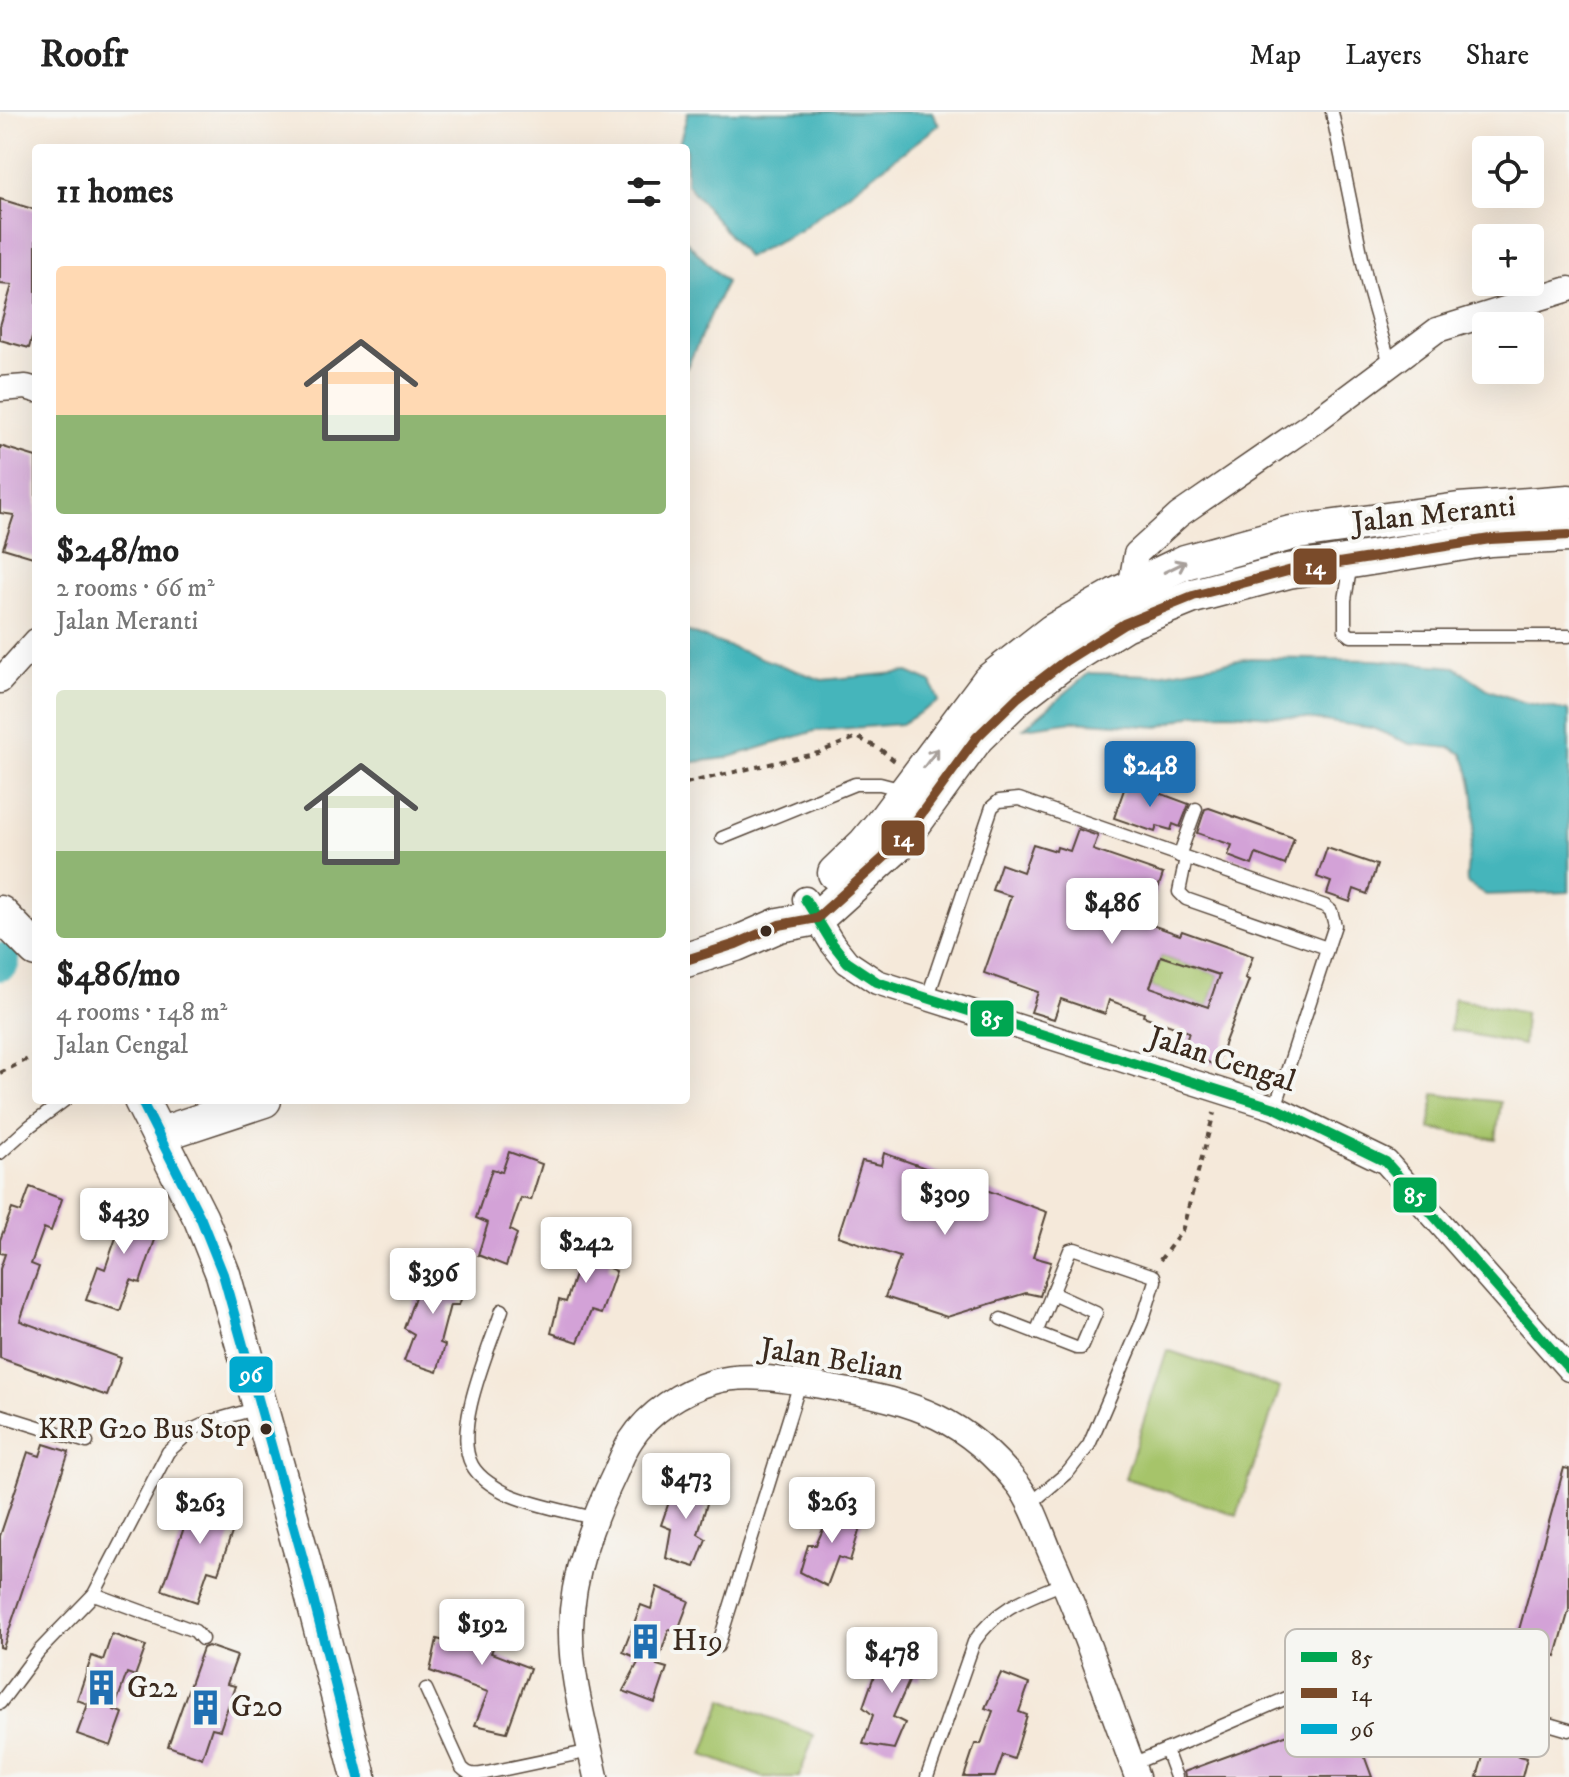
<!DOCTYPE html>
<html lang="en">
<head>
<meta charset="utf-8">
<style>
  body { margin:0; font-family:"IM FELL DW Pica",serif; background:#f2f2f2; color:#222; height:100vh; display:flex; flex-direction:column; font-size:30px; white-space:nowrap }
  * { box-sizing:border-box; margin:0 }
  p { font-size:26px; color:#767676 }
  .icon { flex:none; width:44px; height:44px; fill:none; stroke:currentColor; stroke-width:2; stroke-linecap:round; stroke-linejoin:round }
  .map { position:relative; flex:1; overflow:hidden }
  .sheet { position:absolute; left:32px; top:32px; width:658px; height:960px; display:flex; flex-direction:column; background:#fff; border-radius:8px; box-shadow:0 8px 32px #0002 }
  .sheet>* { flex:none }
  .fabs { position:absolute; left:1472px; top:24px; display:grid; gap:16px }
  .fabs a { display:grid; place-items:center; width:72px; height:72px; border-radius:8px; background:#fff; box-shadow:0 8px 32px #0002; font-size:40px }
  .price { position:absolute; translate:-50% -68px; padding:0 18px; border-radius:8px; background:#fff; color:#222; font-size:26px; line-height:52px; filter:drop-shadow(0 2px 4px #0008) }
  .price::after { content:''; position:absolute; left:50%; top:48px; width:24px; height:18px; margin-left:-12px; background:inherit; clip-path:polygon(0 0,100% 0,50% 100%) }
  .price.active { background:#1f6fb2; color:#fff }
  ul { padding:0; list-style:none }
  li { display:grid; align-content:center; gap:16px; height:424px; padding:0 24px }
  li span { display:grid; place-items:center; height:248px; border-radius:8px; color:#555 }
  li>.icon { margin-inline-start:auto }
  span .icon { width:144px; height:144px; fill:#fffc; stroke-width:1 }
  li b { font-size:34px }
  h2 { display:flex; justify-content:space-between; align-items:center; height:96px; padding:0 24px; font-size:34px }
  header { display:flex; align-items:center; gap:48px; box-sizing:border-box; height:112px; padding:0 40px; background:#fff; border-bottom:2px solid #e0e0e0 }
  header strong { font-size:38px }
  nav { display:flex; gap:44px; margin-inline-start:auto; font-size:28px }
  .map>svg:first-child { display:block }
</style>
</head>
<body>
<header>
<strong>Roofr</strong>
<nav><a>Map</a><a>Layers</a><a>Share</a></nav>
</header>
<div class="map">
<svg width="1569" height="1665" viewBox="0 0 1569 1665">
  <rect width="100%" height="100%" fill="#f6f6f2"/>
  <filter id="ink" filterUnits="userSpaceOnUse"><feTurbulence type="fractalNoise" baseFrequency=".0125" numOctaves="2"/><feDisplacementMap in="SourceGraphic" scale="16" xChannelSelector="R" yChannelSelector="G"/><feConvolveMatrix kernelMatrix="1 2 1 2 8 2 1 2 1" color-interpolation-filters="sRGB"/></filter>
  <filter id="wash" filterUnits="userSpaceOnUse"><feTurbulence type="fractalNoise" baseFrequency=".006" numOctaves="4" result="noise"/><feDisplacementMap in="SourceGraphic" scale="32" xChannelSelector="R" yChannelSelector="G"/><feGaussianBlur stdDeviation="1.8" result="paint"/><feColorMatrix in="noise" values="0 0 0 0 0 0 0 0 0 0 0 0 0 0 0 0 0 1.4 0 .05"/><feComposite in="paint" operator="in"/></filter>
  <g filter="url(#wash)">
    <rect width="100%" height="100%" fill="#f5e9da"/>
    <g fill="#a6c46b" stroke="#707744" stroke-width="2">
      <path d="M1161 844 1219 863 1208 895 1150 875Z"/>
      <path d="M1454 886 1525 901 1523 933 1450 918Z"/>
      <path d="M1434 982 1501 990 1496 1027 1430 1017Z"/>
      <path d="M1167 1238 1280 1276 1237 1403 1125 1366Z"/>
      <path d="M723 1587 814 1623 799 1665H762L703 1643Z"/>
    </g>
    <g fill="#45b5bb" stroke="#40706c" stroke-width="2">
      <path d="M688 0H932L939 13 799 119 747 145 686 71V36H678Z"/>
      <path d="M686 129 726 170 686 257Z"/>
      <path d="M686 519 822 568 908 560 931 570 939 589 901 612 815 619 727 646 686 651Z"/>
      <path d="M1250 546 1376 548 1455 555 1489 578 1522 590 1569 599V780L1486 783 1467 771C1465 752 1472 734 1474 715 1477 691 1472 664 1463 642L1451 636 1410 632 1372 616 1302 606 1230 601 1195 602 1159 615 1074 609 1024 616 1089 561 1153 563Z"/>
    </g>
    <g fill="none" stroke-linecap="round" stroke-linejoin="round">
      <path stroke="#45b5bb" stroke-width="38" d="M0 850 1 849"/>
    </g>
    <g id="blocks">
      <g fill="#d3a2d7" fill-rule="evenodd">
        <path d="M0 87 36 98V212L29 236 0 228V214L12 173 0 172Z"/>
        <path d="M0 334 36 345V446L3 436 14 403 0 401Z"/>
        <path d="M1127 669 1189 692 1180 715 1173 712 1171 718 1157 714 1155 720 1114 706Z"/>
        <path d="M1209 696 1294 726 1285 753 1256 742 1252 753 1228 744 1232 733 1197 721 1205 697Z"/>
        <path d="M1078 717 1098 724 1093 738 1163 762 1146 811 1180 823 1182 819 1253 844 1245 866 1249 868 1216 953 1182 942 1189 920 1143 904 1144 901 1109 888 1105 902 1061 887 1054 907 1031 900 1038 880 984 861 1011 784 992 778 1001 752 1023 760 1033 732 1056 739 1057 735 1070 739ZM1161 844 1219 863 1208 895 1150 875Z"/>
        <path d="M1327 736 1377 753 1367 782 1354 777 1350 790 1327 782 1331 770 1317 765Z"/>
        <path d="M509 1040 542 1052 531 1088 521 1086 510 1118 517 1122 506 1154 478 1143 488 1111 476 1106 492 1057 502 1060Z"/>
        <path d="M884 1041 1047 1100 1033 1145 1051 1150 1040 1184 1026 1181 947 1205 885 1185 900 1145 838 1124 862 1049 881 1053Z"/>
        <path d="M30 1075 62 1087 51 1119 44 1116 31 1152 39 1155 20 1209 121 1246 107 1284 0 1246V1157L5 1142 0 1141V1128L12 1097 21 1100Z"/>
        <path d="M122 1086 155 1097 147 1122 156 1125 140 1171 131 1168 120 1199 86 1188 98 1154 105 1157 118 1120 111 1117Z"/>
        <path d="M584 1117 617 1129 609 1156 616 1159 601 1202 591 1199 578 1230 551 1221 559 1188 566 1190 579 1151H569Z"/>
        <path d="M436 1152 469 1164 459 1193H450L440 1231 445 1233 437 1260 404 1249 414 1222 404 1216 421 1168 430 1170Z"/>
        <path d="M44 1332 69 1340 3 1536 0 1535V1424L28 1340 40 1344Z"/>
        <path d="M1564 1356 1569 1357V1498L1556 1544 1515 1532Z"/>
        <path d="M690 1362 707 1368 699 1386 708 1388 698 1422 706 1427 695 1455 666 1446 671 1417 661 1413 677 1367 688 1368Z"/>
        <path d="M198 1376 233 1389 224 1415 233 1418 218 1461 208 1458 197 1490 162 1478Z"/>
        <path d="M834 1393 863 1406 850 1449 838 1445 827 1474 800 1460 808 1433H816Z"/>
        <path d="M657 1475 689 1489 678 1518 669 1517 657 1553 667 1556 655 1591 623 1579 640 1547 623 1540 641 1493 651 1497Z"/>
        <path d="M463 1495 504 1509 491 1541 530 1556 507 1620 475 1613 488 1580 430 1559 437 1527 448 1530Z"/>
        <path d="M112 1522 146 1534 135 1564 127 1561 114 1598 123 1601 111 1634 77 1622 88 1592 77 1588 92 1544 103 1548Z"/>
        <path d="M901 1529 926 1537 920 1568 910 1567 893 1605 905 1611 894 1637 863 1632 873 1603 863 1595 875 1561 882 1564 885 1550H894Z"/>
        <path d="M208 1534 237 1544 227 1572 235 1574 220 1618 212 1616 202 1646 168 1634 203 1536Z"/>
        <path d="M1001 1561 1029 1572 1019 1600 1027 1603 1014 1647 1003 1643 995 1665H964L975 1632H981L993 1599 985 1596Z"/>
        <path d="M1348 1600 1372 1665H1185L1184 1660Z"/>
        <path d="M1486 1635 1527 1646 1522 1665H1477Z"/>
      </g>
    </g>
  </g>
  <g filter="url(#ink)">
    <use href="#blocks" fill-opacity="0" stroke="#57473a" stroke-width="2"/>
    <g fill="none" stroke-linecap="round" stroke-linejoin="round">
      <defs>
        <g id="lane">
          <path d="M1332 0 1368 175 1390 252"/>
          <path d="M1351 451 1345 488V519L1351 524H1569"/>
          <path d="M722 726 855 672H880L903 678"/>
          <path d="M1179 744 1196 697"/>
          <path d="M1186 746 1179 780 1186 787 1327 836"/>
          <path d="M927 887 992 695 999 689 1019 687 1325 794 1331 799 1335 813 1275 996"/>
          <path d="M0 1041 30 1014 65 988"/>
          <path d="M502 1198C490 1235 452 1318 472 1353 479 1366 497 1377 510 1383 536 1394 566 1399 593 1406"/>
          <path d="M1001 1207 1076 1236H1081L1096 1201 1052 1181"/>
          <path d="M0 1303 87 1330"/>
          <path d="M1029 1393 1069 1359 1089 1333 1142 1210 1155 1169 1154 1164 1075 1137 1070 1138 1036 1221"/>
          <path d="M94 1482 195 1519 202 1527"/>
          <path d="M718 1534 800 1271"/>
          <path d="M426 1577 462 1656C470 1664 475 1663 486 1661L591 1639"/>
          <path d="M0 1591 39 1539 94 1482 168 1340 192 1318 209 1310 258 1296"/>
          <path d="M1477 1591 1569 1618"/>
          <path d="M1166 1638 1296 1582"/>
          <path d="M1132 1652 1166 1638 1176 1665"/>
          <path d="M927 1665 974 1530C997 1495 1027 1486 1064 1471"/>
        </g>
        <g id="street">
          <path d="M0 277 26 275 36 278"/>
          <path d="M1130 477 1136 442 1179 403 1314 310 1437 218 1569 177"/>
          <path d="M0 569 36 529"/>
          <path d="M805 787 832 831 847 850 877 870 1275 996 1386 1050 1569 1257"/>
          <path d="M596 1665C586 1617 570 1565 571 1516 572 1462 592 1409 615 1361 620 1350 624 1338 631 1328 649 1300 682 1279 713 1270 751 1259 794 1270 833 1276 915 1290 966 1306 1019 1374 1033 1393 1041 1419 1050 1440 1083 1513 1109 1590 1137 1665"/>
        </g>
        <g id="secondary">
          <path d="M835 761 865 732 885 708 989 569 1053 519 1116 483 1185 450 1291 421 1459 398 1569 390"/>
          <path d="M0 801 36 838"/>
          <path d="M686 848 736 832 779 813 817 806 900 731 977 625 1018 585 1065 549 1124 512 1193 484 1288 459 1490 427 1569 423"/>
          <path d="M141 988 201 1107 223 1162 303 1447 359 1665"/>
          <path d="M161 1022 264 988"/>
        </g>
      </defs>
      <use href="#lane" stroke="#57473a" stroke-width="15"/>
      <use href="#street" stroke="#57473a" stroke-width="27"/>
      <use href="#secondary" stroke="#57473a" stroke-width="37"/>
      <g stroke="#57473a" stroke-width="4" stroke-dasharray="6 6" stroke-linecap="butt">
        <path d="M686 671 818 641 857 625 880 637 897 651"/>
        <path d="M0 961 36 943"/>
        <path d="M1160 1148 1182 1119 1214 1001"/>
      </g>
      <use href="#lane" stroke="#fff" stroke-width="12"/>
      <use href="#street" stroke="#fff" stroke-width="24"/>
      <use href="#secondary" stroke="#fff" stroke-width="34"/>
      <defs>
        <path id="bus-1" d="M805 787 832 831 847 850 877 870 1275 996 1386 1050 1569 1257"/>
        <path id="bus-2" d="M686 848 736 832 779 813 817 806 900 731 977 625 1018 585 1065 549 1124 512 1193 484 1288 459 1490 427 1569 423"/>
        <path id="bus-3" d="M141 988 201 1107 223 1162 303 1447 359 1665"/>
      </defs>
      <use href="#bus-1" stroke="#f6f6f2" stroke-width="16"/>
      <use href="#bus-2" stroke="#f6f6f2" stroke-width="16"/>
      <use href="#bus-3" stroke="#f6f6f2" stroke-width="16"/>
      <use href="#bus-1" stroke="#00a651" stroke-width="10"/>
      <use href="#bus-2" stroke="#7a4b2a" stroke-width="10"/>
      <use href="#bus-3" stroke="#00a9ce" stroke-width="10"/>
    </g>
    <defs><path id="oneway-shaft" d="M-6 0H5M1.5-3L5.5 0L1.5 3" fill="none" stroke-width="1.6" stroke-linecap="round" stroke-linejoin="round" transform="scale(2)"/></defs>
    <g stroke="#a79f9a">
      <use href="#oneway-shaft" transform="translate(1175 455) rotate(-26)"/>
      <use href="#oneway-shaft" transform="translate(931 646) rotate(-53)"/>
    </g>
  </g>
  <defs>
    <symbol id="building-bare" viewBox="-9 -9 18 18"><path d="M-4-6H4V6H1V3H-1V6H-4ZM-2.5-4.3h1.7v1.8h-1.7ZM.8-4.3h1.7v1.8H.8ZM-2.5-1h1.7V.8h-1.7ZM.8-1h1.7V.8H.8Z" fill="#1f6fb2" stroke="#f6f6f2" stroke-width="2.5" paint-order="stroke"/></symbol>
  </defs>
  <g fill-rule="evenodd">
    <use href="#building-bare" x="620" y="1504" width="51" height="51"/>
    <use href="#building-bare" x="76" y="1550" width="51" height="51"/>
    <use href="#building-bare" x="180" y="1570" width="51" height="51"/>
  </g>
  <g fill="#3b2a1e" stroke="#f6f6f2" stroke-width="3">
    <circle cx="766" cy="819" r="7"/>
    <circle cx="266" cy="1317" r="7"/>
  </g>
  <g text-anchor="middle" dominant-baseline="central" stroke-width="8" stroke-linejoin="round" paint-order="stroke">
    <g font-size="28" fill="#3b2a1e" stroke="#f6f6f2" text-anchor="end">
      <text x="251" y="1317">KRP G20 Bus Stop</text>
    </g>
    <g font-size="30" fill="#3b2a1e" stroke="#f6f6f2">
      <text transform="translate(1434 403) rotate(-6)">Jalan Meranti</text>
      <text transform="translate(1222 948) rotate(18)">Jalan Cengal</text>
      <text transform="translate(832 1248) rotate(9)">Jalan Belian</text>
    </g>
    <g font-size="30" fill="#3b2a1e" stroke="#f6f6f2" text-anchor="start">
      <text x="672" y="1529">H19</text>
      <text x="127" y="1576">G22</text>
      <text x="231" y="1595">G20</text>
    </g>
  </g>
  <rect x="1285" y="1517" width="264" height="128" rx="12" fill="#f6f6f2" stroke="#beb9b2" stroke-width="2"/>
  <rect x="1301" y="1540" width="36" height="10" fill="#00a651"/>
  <rect x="1301" y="1576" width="36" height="10" fill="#7a4b2a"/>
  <rect x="1301" y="1612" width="36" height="10" fill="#00a9ce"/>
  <g font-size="22" fill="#3b2a1e">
    <text x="1351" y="1553">85</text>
    <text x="1351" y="1589">14</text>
    <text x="1351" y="1625">96</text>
  </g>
  <g stroke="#f6f6f2" stroke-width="3">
    <rect x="1292" y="435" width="46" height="39" rx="8" fill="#7a4b2a"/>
    <rect x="880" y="707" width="46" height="38" rx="8" fill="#7a4b2a"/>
    <rect x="969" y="887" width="46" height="39" rx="8" fill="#00a651"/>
    <rect x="1392" y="1064" width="46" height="38" rx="8" fill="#00a651"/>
    <rect x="228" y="1243" width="46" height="39" rx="8" fill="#00a9ce"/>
  </g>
  <g font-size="22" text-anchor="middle" font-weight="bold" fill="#fff">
    <text x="1315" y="462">14</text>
    <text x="903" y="734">14</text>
    <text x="992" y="914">85</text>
    <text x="1415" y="1091">85</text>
    <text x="251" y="1270">96</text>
  </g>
</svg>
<div class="fabs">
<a><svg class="icon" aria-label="locate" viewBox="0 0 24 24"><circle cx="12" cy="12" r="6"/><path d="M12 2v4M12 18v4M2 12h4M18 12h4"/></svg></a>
<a>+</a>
<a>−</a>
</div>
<b class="price active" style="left:1150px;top:697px">$248</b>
<b class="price" style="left:1112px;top:834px">$486</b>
<b class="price" style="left:945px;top:1125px">$309</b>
<b class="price" style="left:124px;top:1144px">$439</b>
<b class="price" style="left:586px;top:1173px">$242</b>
<b class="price" style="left:433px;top:1204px">$396</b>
<b class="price" style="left:686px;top:1409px">$473</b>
<b class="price" style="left:832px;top:1433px">$263</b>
<b class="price" style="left:200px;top:1434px">$263</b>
<b class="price" style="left:482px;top:1555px">$192</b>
<b class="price" style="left:892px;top:1583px">$478</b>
<section class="sheet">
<h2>11 homes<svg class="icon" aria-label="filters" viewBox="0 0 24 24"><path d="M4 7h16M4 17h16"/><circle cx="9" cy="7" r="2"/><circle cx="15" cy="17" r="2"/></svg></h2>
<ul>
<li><span style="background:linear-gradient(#ffd9b3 60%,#8fb573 0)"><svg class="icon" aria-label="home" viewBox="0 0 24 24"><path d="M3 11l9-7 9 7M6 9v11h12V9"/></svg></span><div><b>$248/mo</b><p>2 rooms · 66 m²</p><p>Jalan Meranti</p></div></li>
<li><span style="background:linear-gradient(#dfe7d0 65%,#8fb573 0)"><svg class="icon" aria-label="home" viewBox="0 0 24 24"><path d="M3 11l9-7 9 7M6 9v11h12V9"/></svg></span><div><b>$486/mo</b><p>4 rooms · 148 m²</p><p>Jalan Cengal</p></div></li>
</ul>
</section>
</div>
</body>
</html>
